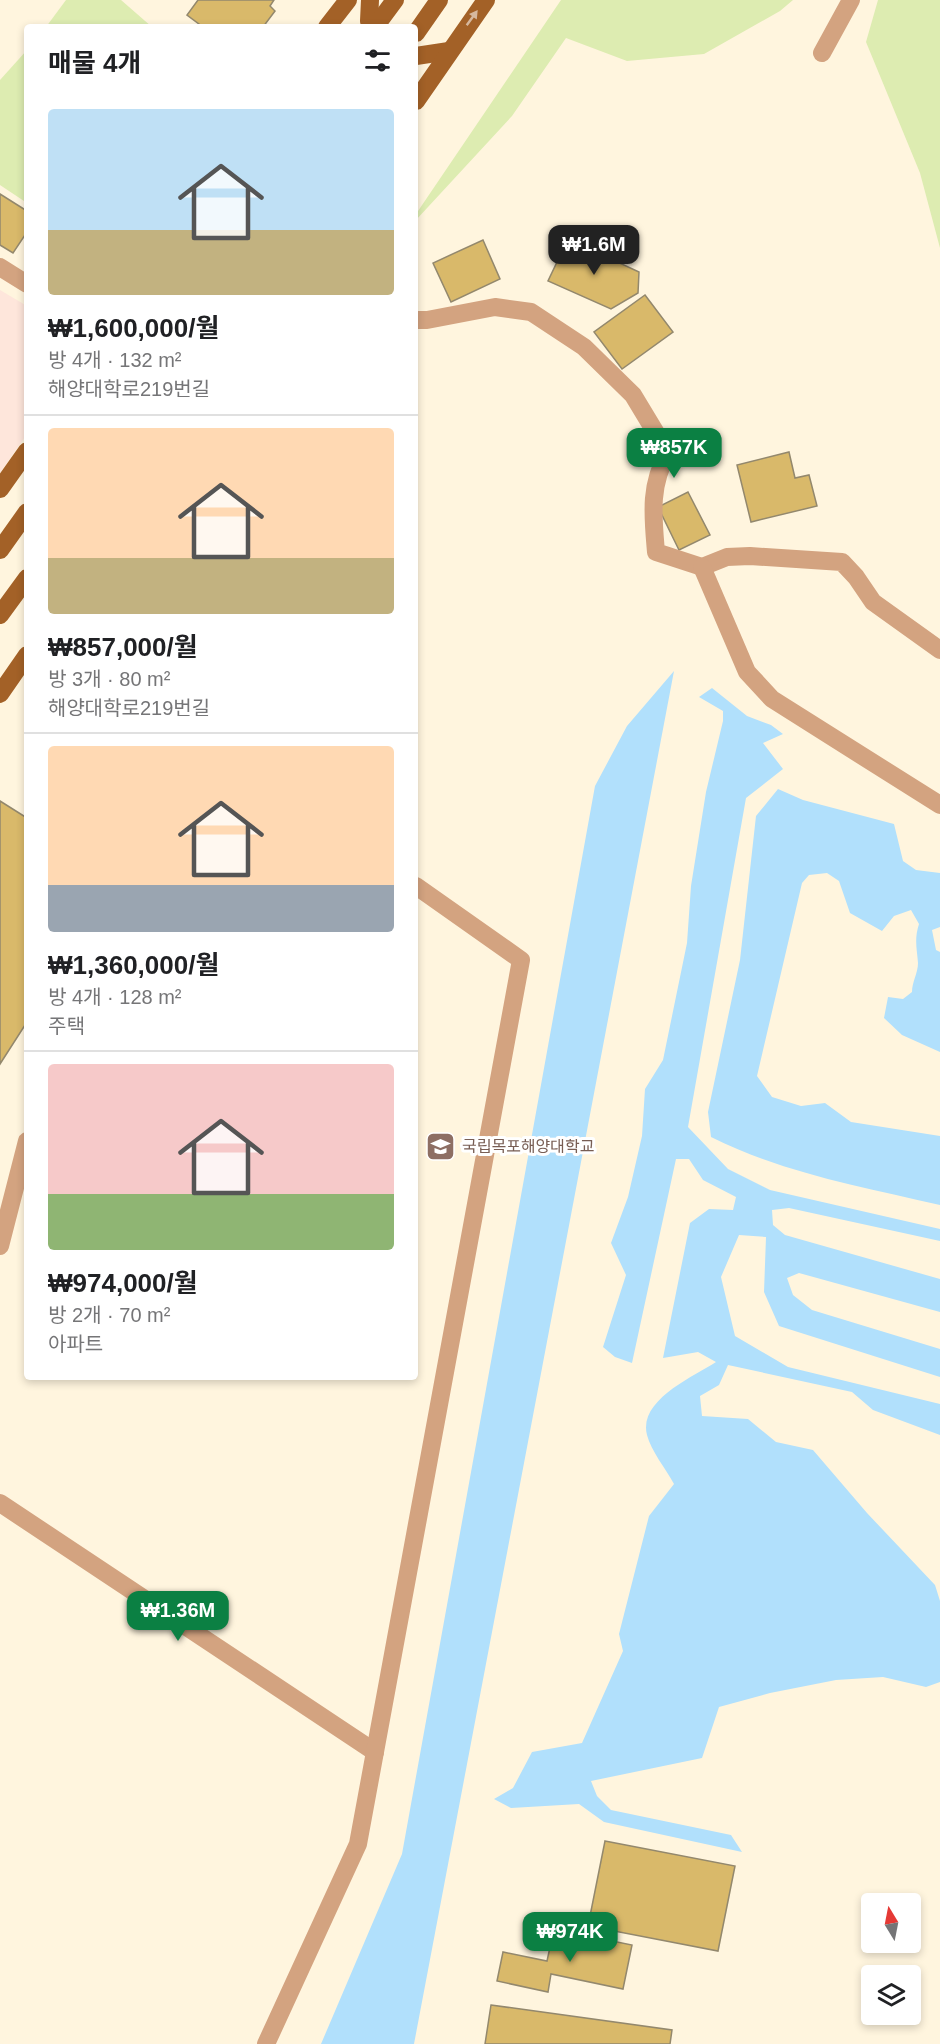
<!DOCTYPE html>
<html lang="ko">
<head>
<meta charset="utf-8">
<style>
  body { margin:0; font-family:Arial,"Noto Sans KR",sans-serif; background:#f2f2f2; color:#202124; height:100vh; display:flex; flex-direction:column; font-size:22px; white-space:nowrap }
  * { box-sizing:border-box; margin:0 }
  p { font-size:20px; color:#757577 }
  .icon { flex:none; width:33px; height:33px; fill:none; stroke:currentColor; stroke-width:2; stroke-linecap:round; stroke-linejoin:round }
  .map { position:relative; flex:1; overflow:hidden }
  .details { position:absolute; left:24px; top:24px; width:394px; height:1356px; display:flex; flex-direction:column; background:#fff; border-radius:6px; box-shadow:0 3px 9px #0003 }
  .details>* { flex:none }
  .needle { width:39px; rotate:350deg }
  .tools { position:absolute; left:861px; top:1893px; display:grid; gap:12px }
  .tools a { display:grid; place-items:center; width:60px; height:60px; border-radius:6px; background:#fff; box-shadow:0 3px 9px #0003; font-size:30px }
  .price { position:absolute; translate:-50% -51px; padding:0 14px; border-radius:12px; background:#0b8043; color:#fff; font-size:20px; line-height:39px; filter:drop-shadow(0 2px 3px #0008) }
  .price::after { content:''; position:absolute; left:50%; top:36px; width:18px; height:14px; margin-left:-9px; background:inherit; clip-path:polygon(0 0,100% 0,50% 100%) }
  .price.on { background:#222; color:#fff }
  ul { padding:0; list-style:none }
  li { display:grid; align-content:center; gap:12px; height:318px; padding:0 24px }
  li+li { border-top:2px solid #e0e0e0 }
  li span { display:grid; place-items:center; height:186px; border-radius:6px; color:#555 }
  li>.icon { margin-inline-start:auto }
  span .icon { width:108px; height:108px; fill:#fffc; stroke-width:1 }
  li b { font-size:26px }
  h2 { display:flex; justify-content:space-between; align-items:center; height:72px; padding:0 24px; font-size:26px }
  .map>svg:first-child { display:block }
</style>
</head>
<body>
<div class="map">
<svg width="940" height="2044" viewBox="0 0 940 2044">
  <rect width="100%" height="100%" fill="#fff5de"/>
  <path fill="#fee6db" d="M0 290 27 306V434L0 473Z"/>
  <g fill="#ddecb1">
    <path d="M66 0H121L152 27H46Z"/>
    <path d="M561 0H793L780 11 704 54 627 61 566 38 512 116 416 220V214Z"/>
    <path d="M878 0H940V248L920 173 866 42Z"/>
    <path d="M27 50V203L0 185V80Z"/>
  </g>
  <g fill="#b1e0fc">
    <path d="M674 671 414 2044H321L402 1854 595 786 627 726Z"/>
    <path d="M712 688 747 716 771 725 783 734 763 743 783 769 746 798 688 1127 728 1169 770 1190 940 1229V1241L789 1208 772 1210 773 1225 785 1235 940 1279V1312L799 1273 787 1278 793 1295 812 1310 940 1349V1377L779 1326 764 1292 766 1237 739 1235 721 1277 735 1336 788 1367 940 1404V1435L873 1410 852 1392 728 1365 719 1385 700 1396 702 1416 748 1419 776 1442 813 1450 867 1513 935 1585 940 1601V1682L926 1687 883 1677 836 1680 770 1693 719 1707 702 1758 591 1781 597 1796 611 1810 731 1835 742 1852 604 1822 579 1804 511 1808 494 1799 513 1788 532 1752 582 1743 623 1651 619 1634 649 1516 674 1484C666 1469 651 1451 647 1435 638 1400 693 1377 716 1362L698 1352 663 1358 690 1223 709 1209 733 1210 736 1197 703 1180 689 1159H676L632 1363 615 1357 603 1347 626 1275 611 1243 628 1197 642 1136 645 1089 663 1060 687 943 691 886 706 792 723 721V711L699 697Z"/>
    <path d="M778 789 803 800 894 824 903 861 916 870 940 873V927L932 930 936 950 940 952V1052L902 1035 884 1018 888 997 903 999 912 992C912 982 918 973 918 963 917 949 914 939 919 924L911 910 894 916 882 931 850 913 839 881 827 873 809 875 802 883 757 1076 772 1097 801 1106 825 1103 851 1122 940 1136V1205C862 1187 783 1173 711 1137L708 1112 740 960 756 816Z"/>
  </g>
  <g fill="#d9b96a" stroke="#93886d" stroke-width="1.5">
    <path d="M198 0H274L270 6 275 11 263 27H203L187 15Z"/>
    <path d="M0 194 27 211V232L13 253 0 245Z"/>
    <path d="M568 239 639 272 638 293 611 309 548 281Z"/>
    <path d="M483 240 500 279 451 302 433 263Z"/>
    <path d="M645 295 673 332 622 369 594 332Z"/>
    <path d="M789 452 795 478 809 475 817 506 751 522 737 465Z"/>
    <path d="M688 492 710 535 679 550 658 507Z"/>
    <path d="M0 801 27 818V1022L0 1064Z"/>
    <path d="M605 1841 735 1866 718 1951 588 1926Z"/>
    <path d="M554 1929 632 1945 623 1989 551 1974 548 1992 497 1981 503 1952 547 1961Z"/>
    <path d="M491 2005 672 2030 670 2044H485Z"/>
  </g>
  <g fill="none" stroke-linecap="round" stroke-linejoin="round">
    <g stroke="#d3a380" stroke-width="18">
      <path d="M822 53 851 0"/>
      <path d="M0 267 27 284"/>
      <path d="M416 320H427L495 307 531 312 584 347 633 395 668 453C649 485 653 517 656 552L702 567 727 557 750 556 842 562 856 577 873 602 940 650"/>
      <path d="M702 567 747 672 772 699 940 805"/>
      <path d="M0 1246 27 1141"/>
      <path d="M0 1503 375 1752"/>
      <path d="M266 2044 358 1844 521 960 416 886"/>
    </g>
    <g stroke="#a36127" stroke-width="18">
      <path d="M370 0 369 21 376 27"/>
      <path d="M327 27 348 0"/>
      <path d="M416 33 439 0"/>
      <path d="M416 56 449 51"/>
      <path d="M416 101 486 0"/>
      <path d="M0 489 27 451"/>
      <path d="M0 550 27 512"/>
      <path d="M0 615 27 578"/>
      <path d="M0 694 27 655"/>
    </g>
    <path stroke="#a36127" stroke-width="18" d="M375 27 395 0"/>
  </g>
  <defs><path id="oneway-solid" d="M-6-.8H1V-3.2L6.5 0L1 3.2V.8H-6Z" transform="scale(1.5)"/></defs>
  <use fill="#d6b89e" href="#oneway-solid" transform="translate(472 18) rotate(-54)"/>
  <defs>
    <symbol id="university-square" viewBox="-11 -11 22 22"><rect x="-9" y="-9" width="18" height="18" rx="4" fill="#8d6e63" stroke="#fff"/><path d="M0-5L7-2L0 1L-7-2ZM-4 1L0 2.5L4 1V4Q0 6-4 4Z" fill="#fff"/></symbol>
  </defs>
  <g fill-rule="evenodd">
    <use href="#university-square" x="424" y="1130" width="33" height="33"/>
  </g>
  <g text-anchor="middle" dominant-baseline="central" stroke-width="6" stroke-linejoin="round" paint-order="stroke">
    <g font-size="16" fill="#785e54" stroke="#fff" text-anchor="start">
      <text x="462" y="1146">국립목포해양대학교</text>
    </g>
  </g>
</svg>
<div class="tools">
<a><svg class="needle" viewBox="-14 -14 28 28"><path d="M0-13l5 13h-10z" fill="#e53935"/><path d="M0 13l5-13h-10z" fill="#757577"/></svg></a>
<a><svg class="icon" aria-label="layers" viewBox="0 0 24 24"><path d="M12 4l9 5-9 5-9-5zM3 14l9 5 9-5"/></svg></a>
</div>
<b class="price on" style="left:594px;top:276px">₩1.6M</b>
<b class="price" style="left:674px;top:479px">₩857K</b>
<b class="price" style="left:178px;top:1642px">₩1.36M</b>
<b class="price" style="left:570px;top:1963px">₩974K</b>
<section class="details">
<h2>매물 4개<svg class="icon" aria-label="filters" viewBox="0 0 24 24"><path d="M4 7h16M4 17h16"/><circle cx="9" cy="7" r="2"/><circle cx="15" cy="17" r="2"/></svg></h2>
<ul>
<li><span style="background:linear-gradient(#bfe0f5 65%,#c2b280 0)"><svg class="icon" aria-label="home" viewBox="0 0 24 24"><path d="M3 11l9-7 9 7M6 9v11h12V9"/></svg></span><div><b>₩1,600,000/월</b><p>방 4개 · 132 m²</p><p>해양대학로219번길</p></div></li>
<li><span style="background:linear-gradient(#ffd9b3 70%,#c2b280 0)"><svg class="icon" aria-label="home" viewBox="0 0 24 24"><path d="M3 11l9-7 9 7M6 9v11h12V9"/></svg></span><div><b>₩857,000/월</b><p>방 3개 · 80 m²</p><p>해양대학로219번길</p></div></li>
<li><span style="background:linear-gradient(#ffd9b3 75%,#9aa5b1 0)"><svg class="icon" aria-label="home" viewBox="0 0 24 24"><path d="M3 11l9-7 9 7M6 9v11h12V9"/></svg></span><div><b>₩1,360,000/월</b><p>방 4개 · 128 m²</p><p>주택</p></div></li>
<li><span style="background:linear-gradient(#f6c9c9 70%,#8fb573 0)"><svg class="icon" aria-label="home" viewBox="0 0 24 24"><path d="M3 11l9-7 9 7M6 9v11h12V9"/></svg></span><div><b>₩974,000/월</b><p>방 2개 · 70 m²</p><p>아파트</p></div></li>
</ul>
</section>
</div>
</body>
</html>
